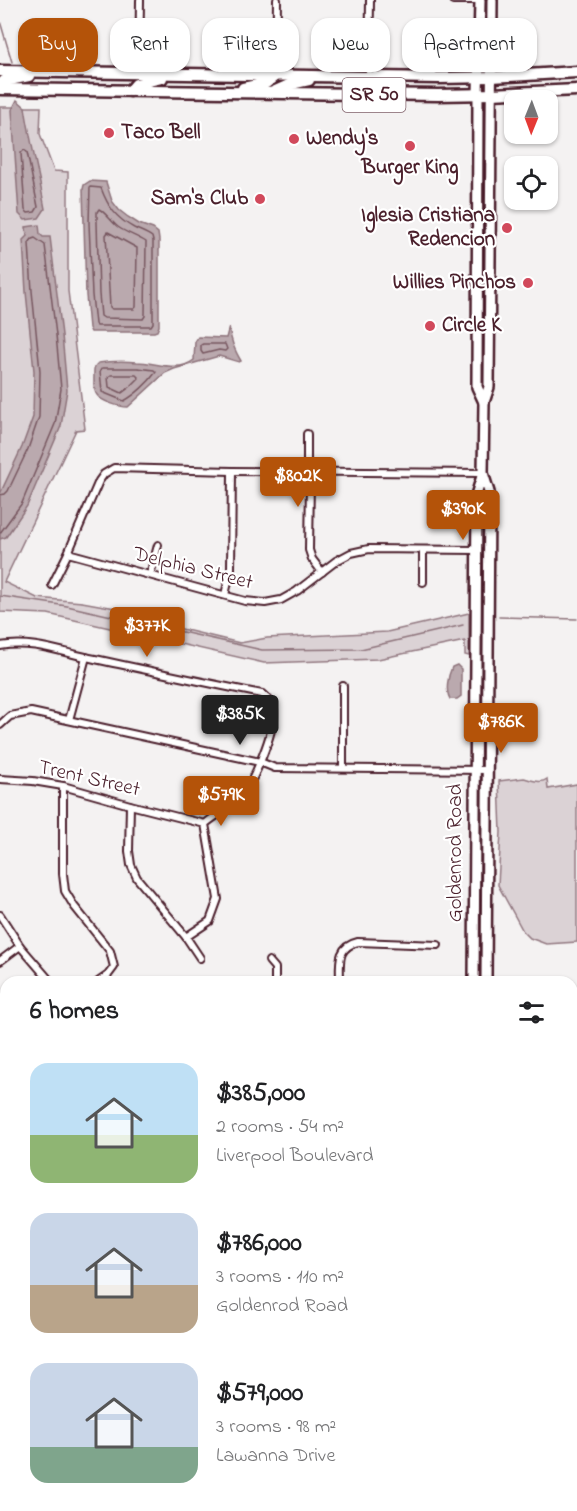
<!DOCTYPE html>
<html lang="en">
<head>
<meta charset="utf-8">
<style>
  body { margin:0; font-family:"Indie Flower",sans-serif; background:#f6f6f6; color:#202124; height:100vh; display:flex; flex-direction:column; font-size:22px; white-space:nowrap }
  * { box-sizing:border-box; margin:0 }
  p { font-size:20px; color:#757577 }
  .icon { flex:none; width:33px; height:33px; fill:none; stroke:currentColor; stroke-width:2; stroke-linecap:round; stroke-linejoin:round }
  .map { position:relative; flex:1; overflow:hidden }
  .side { position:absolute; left:0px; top:976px; width:578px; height:536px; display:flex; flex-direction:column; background:#fff; border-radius:18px 18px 0 0; box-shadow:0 2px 4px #0004 }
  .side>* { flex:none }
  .hud { position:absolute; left:18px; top:18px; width:542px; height:54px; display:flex; gap:12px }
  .needle { width:39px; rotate:181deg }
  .tools { position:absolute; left:504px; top:90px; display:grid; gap:12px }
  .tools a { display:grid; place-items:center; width:54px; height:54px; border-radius:12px; background:#fff; box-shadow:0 2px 4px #0004; font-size:30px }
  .price { position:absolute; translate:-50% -51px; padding:0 14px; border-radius:6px; background:#b45309; color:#fff; font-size:20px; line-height:39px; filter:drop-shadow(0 2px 3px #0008) }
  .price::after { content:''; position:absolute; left:50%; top:36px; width:18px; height:14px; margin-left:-9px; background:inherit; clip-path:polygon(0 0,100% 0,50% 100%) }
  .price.current { background:#222; color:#fff }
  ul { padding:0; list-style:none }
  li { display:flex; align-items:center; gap:18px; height:150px; padding:0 30px }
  li span { display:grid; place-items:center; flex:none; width:168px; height:120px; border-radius:18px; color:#555 }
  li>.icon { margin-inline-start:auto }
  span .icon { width:72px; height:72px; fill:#fffc; stroke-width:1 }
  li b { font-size:26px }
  h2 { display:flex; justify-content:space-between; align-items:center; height:72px; padding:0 30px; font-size:26px }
  .tag { padding:0 21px; border-radius:18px; background:#fff; box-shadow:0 2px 4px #0004; font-size:21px; line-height:54px }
  .tag.current { background:#b45309; color:#fff }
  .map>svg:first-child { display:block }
</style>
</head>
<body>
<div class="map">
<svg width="577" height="1511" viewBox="0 0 577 1511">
  <rect width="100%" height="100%" fill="#f4f2f2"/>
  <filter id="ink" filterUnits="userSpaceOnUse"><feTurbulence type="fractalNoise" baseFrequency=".0167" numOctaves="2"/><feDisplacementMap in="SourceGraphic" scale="12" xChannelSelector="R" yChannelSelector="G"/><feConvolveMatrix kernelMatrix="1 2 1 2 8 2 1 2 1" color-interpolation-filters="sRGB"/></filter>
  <g filter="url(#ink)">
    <g fill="#dbd2d5" stroke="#927880" stroke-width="1.5">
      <path d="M0 107H41L40 134 54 171 68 172V291L85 429 76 430 4 582 37 598 82 602 132 611 165 625 240 643 267 638 387 632 469 613V656L465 655V641L378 659 264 663 48 614 0 612Z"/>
      <path d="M524 778C531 780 541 784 547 779L548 789 577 784V942L546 944 530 938 523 931 498 885 501 832 499 781Z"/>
      <path d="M577 1092V1264L572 1262V1095Z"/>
      <path d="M0 1154 6 1165V1294C2 1308 0 1329 6 1342V1396L0 1393Z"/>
      <path d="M118 1506H232V1511H120Z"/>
    </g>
    <g fill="#baa9ae" stroke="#8d727a" stroke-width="1.5">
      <path d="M17 100 25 107C30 141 39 175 45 209L39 218 25 220 19 214 12 110Z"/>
      <path d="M90 181 106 182 112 201 119 210 128 217 139 224 153 229 158 233 159 240V326L157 331 154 332H91L89 328 86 295 83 189 84 185Z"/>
      <path d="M39 225 40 234 43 237H50L62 335 67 390 61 426 27 506 6 537 0 539V494L22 447 33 417 34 371 26 292 23 240 27 236 26 227Z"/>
      <path d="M229 327C231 341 234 349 241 361L239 362 219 356 174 369 165 373 128 407C120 407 102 402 97 395 93 390 94 382 94 376 94 370 93 367 98 363 111 361 124 361 137 362 156 362 177 373 194 360L195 342 198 337 226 338Z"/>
      <path d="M457 665 461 669V696L457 699H450C445 690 448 676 452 667Z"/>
    </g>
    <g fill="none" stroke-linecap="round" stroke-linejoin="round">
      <g stroke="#77565f" stroke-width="1.5">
        <path d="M24 150 27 152 38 207 35 212 28 213 25 210 21 153Z"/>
        <path d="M90 187 101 188C108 207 116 218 134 228 140 231 147 233 152 237L153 241V323L151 326H97L95 324 92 295 89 223Z"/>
        <path d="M99 209C106 213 111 221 118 227 126 233 137 236 146 242L145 316 143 319 104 318 101 316 99 294 97 222V212Z"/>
        <path d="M108 232 137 248 136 307 134 309H112L110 307 106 235Z"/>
        <path d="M203 344H225L227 349 225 351 219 350 203 354 201 351V345Z"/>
        <path d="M102 368H138L154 370 156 372C148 383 135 395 124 401L102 392 100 371Z"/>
        <path d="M111 375H136L139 378 130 387 122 393 109 387 108 377Z"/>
        <path d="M0 495 5 494 8 491 28 449 39 417 40 371 32 291 29 243 32 239 35 238 45 245 56 335 61 389 55 424 22 503 0 533"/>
      </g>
      <g stroke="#8d727a" stroke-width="1.5">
        <path d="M0 21 12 62"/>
        <path d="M0 596 67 606 262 650 361 649 463 625"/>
        <path d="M499 617 577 619"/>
        <path d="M0 1312 6 1330"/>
        <path d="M572 1472H577"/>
        <path d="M137 1506 139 1511"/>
      </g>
      <defs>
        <g id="minor">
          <path d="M453 0H480"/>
          <path d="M139 73 140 0"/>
          <path d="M276 75 277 0"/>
          <path d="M369 77 370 0"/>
          <path d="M307 434V465L310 480 309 550 312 559 322 572"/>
          <path d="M68 553 245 601 265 603 281 600 297 591 336 561 351 553 369 549 476 550"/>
          <path d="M150 575 158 545"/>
          <path d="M423 582V550"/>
          <path d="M52 585 68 553 99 481 104 474 114 468 232 471 483 473"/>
          <path d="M225 595 231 569 232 471"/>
          <path d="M0 646C35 640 62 653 95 659 151 671 206 683 262 694 267 698 271 701 273 708 277 727 253 785 239 799 229 808 216 815 205 824L218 899 210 921 186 937"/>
          <path d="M343 686V768"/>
          <path d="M69 720 86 657"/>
          <path d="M0 725 10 716 31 712 260 762 275 768 487 770"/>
          <path d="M0 779 33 781 63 786 130 805 205 824"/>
          <path d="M63 786V874L65 891 74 906 110 951 114 967 108 975 98 982"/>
          <path d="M130 805 129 851 131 865 137 878 186 937 200 958"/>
          <path d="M0 915 20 946 51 982"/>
          <path d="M0 961 20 946"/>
          <path d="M269 961 275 968V982"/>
          <path d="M340 982C340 964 336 947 358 942L438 945"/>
          <path d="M572 1340H577"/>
          <path d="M572 1420H577"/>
          <path d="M18 1511V1506"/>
        </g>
        <path id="tertiary" d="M0 1467H6"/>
        <g id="secondary">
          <path d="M480 0 478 95 477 387 484 402"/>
          <path d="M483 473 489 492 486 982"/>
          <path d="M474 982 477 492 483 473 484 402 489 387 492 0"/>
          <path d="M472 1511V1506"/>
          <path d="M484 1511V1506"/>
        </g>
        <g id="trunk">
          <path d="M0 71 439 78 492 77 577 72"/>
          <path d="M0 85 4 81 29 76"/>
          <path d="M243 88 266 83 276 75"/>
          <path d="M0 89 438 95 492 94 577 90"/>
          <path d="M130 91 136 84 162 78"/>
          <path d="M273 92 291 84 309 80"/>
        </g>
      </defs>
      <use href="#minor" stroke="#4a1f2b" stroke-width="10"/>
      <use href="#tertiary" stroke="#4a1f2b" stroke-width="12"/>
      <use href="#secondary" stroke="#4a1f2b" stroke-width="14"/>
      <use href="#trunk" stroke="#4a1f2b" stroke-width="15"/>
      <use href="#minor" stroke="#fff" stroke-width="6"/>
      <use href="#tertiary" stroke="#fff" stroke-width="8"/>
      <use href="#secondary" stroke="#fff" stroke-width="9"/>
      <use href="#trunk" stroke="#fff" stroke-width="10"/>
    </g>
  </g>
  <g fill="#d1495b" stroke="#fff" stroke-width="2">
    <circle cx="109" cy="133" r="6"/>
    <circle cx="294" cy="139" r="6"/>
    <circle cx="410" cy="146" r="6"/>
    <circle cx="260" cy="199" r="6"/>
    <circle cx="507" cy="228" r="6"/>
    <circle cx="528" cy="283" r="6"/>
    <circle cx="430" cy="326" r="6"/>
  </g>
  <g text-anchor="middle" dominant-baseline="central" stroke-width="4.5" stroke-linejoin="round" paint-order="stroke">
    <rect fill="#fff" stroke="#80626b" stroke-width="1.5" x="342.5" y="78" width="63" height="34" rx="4.5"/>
    <g font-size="20" font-weight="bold" fill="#4a1f2b">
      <text x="374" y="95">SR 50</text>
    </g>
    <g font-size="21" font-weight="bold" fill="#4a1f2b" stroke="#fff" text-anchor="start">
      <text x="121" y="133">Taco Bell</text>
      <text x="306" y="139">Wendy's</text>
      <text x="410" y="168" text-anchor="middle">Burger King</text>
      <text x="248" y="199" text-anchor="end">Sam's Club</text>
      <text x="495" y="216" text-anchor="end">Iglesia Cristiana<tspan x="495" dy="24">Redencion</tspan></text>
      <text x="516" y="283" text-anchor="end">Willies Pinchos</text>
      <text x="442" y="326">Circle K</text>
    </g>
    <g font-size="21" fill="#4a1f2b" stroke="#fff">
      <text transform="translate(193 569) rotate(14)">Delphia Street</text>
      <text transform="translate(89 779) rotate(13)">Trent Street</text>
      <text transform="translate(456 853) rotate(-90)">Goldenrod Road</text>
    </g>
  </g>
</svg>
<div class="tools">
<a><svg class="needle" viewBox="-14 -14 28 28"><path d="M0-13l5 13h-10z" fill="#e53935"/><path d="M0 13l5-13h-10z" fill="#757577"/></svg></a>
<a><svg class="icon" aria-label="locate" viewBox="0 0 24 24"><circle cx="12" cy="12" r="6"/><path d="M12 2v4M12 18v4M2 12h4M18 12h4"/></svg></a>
</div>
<b class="price" style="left:298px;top:508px">$802K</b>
<b class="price" style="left:463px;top:541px">$390K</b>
<b class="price" style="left:147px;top:658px">$377K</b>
<b class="price current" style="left:240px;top:746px">$385K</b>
<b class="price" style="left:501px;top:754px">$786K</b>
<b class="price" style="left:221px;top:827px">$579K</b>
<div class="hud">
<a class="tag current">Buy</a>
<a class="tag">Rent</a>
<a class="tag">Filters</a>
<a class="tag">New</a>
<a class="tag">Apartment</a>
</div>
<section class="side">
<h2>6 homes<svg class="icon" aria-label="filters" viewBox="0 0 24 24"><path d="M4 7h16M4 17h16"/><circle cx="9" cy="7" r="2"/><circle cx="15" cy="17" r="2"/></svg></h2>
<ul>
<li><span style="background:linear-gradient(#bfe0f5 60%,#8fb573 0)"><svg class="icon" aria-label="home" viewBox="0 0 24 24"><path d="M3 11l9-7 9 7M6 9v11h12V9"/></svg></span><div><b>$385,000</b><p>2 rooms · 54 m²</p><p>Liverpool Boulevard</p></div></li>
<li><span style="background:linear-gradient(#c9d6e8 60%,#b9a48a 0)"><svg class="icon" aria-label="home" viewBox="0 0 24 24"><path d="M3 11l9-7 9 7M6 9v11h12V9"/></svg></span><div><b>$786,000</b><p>3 rooms · 110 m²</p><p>Goldenrod Road</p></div></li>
<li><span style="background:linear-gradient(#c9d6e8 70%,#7fa58c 0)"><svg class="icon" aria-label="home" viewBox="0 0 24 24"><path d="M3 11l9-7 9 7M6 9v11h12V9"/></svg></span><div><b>$579,000</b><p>3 rooms · 98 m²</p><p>Lawanna Drive</p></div></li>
</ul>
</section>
</div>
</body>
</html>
